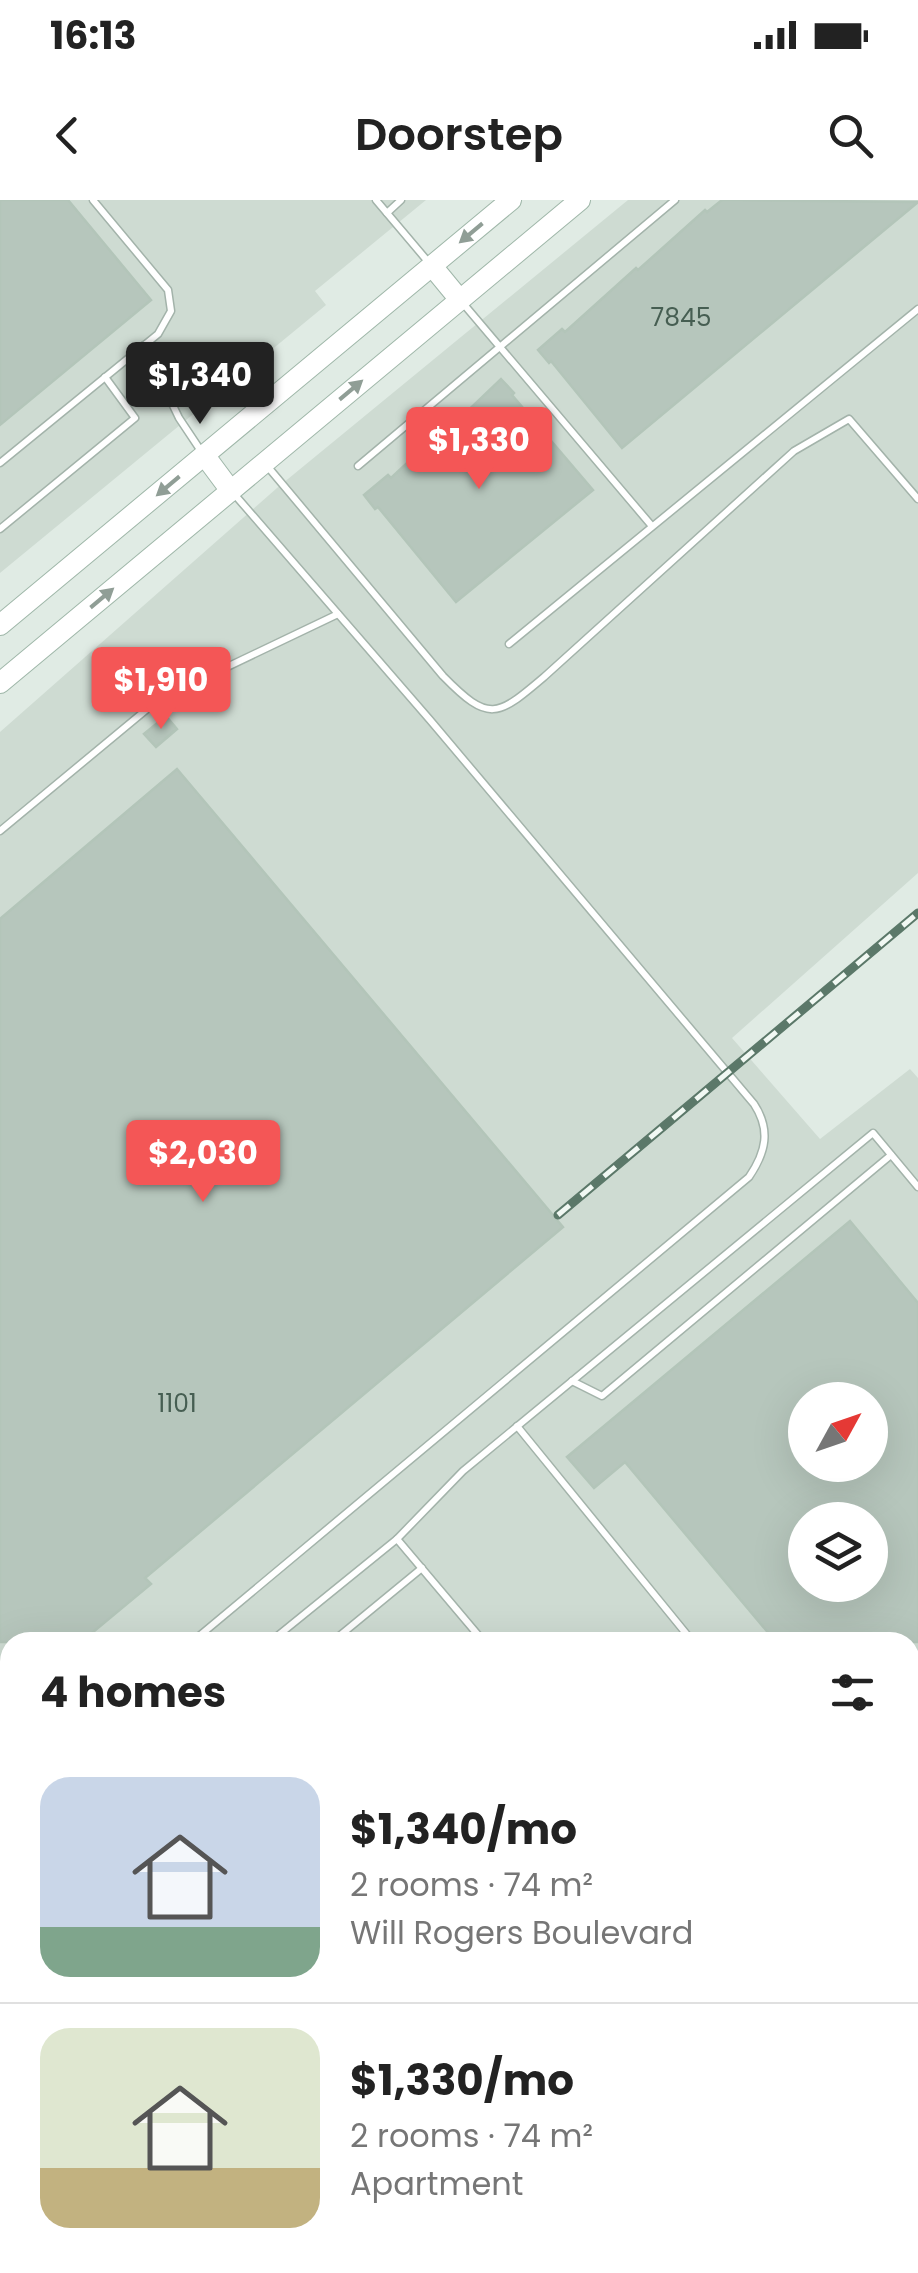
<!DOCTYPE html>
<html lang="en">
<head>
<meta charset="utf-8">
<style>
  body { margin:0; font-family:Poppins,sans-serif; background:#f2f2f2; color:#222; height:100vh; display:flex; flex-direction:column; font-size:38px; white-space:nowrap }
  * { box-sizing:border-box; margin:0 }
  p { font-size:32px; color:#767676 }
  .icon { flex:none; width:55px; height:55px; fill:none; stroke:currentColor; stroke-width:2; stroke-linecap:round; stroke-linejoin:round }
  .map { position:relative; flex:1; overflow:hidden }
  .side { position:absolute; left:0px; top:1432px; width:920px; height:642px; display:flex; flex-direction:column; background:#fff; border-radius:30px 30px 0 0; box-shadow:0 10px 40px #0002 }
  .side>* { flex:none }
  .needle { width:65px; rotate:50deg }
  .tools { position:absolute; left:788px; top:1182px; display:grid; gap:20px }
  .tools a { display:grid; place-items:center; width:100px; height:100px; border-radius:50%; background:#fff; box-shadow:0 10px 40px #0002; font-size:50px }
  .price { position:absolute; translate:-50% -85px; padding:0 22px; border-radius:10px; background:#f45656; color:#fff; font-size:32px; line-height:65px; filter:drop-shadow(0 2px 5px #0008) }
  .price::after { content:''; position:absolute; left:50%; top:60px; width:30px; height:22px; margin-left:-15px; background:inherit; clip-path:polygon(0 0,100% 0,50% 100%) }
  .price.active { background:#222; color:#fff }
  ul { padding:0; list-style:none }
  li { display:flex; align-items:center; gap:30px; height:250px; padding:0 40px }
  li+li { border-top:2px solid #e0e0e0 }
  li span { display:grid; place-items:center; flex:none; width:280px; height:200px; border-radius:30px; color:#555 }
  li>.icon { margin-inline-start:auto }
  span .icon { width:120px; height:120px; fill:#fffc; stroke-width:1 }
  li b { font-size:42px }
  h2 { display:flex; justify-content:space-between; align-items:center; height:120px; padding:0 40px; font-size:42px }
  .status { display:flex; justify-content:space-between; align-items:center; height:70px; padding:0 50px; background:#fff; direction:ltr }
  .status svg { height:28px; fill:currentColor }
  header { display:flex; justify-content:space-between; align-items:center; height:130px; padding:0 40px; background:#fff; font-size:45px; font-weight:600 }
  .map>svg:first-child { display:block }
</style>
</head>
<body>
<div class="status"><b>16:13</b><svg viewBox="0 0 49 12"><path d="M0 12V9h3v3zM5 12V6h3v6zM10 12V3h3v9zM15 12V0h3v12zM26 1h20v11H26zM47 4h2v5h-2z"/></svg></div>
<header><svg class="icon" aria-label="back" viewBox="0 0 24 24"><path d="M15 5l-7 7 7 7"/></svg>Doorstep<svg class="icon" aria-label="search" viewBox="0 0 24 24"><circle cx="10" cy="10" r="6"/><path d="M15 15l6 6"/></svg></header>
<div class="map">
<svg width="918" height="2073" viewBox="0 0 918 2073">
  <rect width="100%" height="100%" fill="#e0ebe4"/>
  <g fill="#cedbd2" fill-rule="evenodd">
    <path d="M0 0H426L315 91 326 105 0 373Z"/>
    <path d="M628 0H918V673L732 838 820 939 910 869 918 878V2073H184L177 2065H910V1442H10V1864L0 1852V532L277 288ZM805 1200H870V1265H805ZM805 1320H870V1385H805Z"/>
  </g>
  <g fill="#b6c6bc" stroke="#b3c5b9" stroke-width="2.5" fill-rule="evenodd">
    <path d="M0 0H68L151 100 0 225Z"/>
    <path d="M722 0 918 2 622 248 551 161 549 163 538 150 562 129 565 132 636 68 638 70 705 10 707 12Z"/>
    <path d="M501 179 514 193 512 195 593 290 456 402 378 307 375 309 364 295 388 275 391 278 451 222 453 225Z"/>
    <path d="M166 516 177 529 156 547 144 534Z"/>
    <path d="M177 569 563 1027 145 1378 151 1384 81 1442H0V719Z"/>
    <path d="M850 1021 918 1103V1442H776L625 1262 594 1288 567 1257ZM805 1200H870V1265H805ZM805 1320H870V1385H805Z"/>
  </g>
  <g fill="none" stroke-linecap="round" stroke-linejoin="round">
    <defs>
      <g id="lane">
        <path d="M376 0 430 64"/>
        <path d="M387 13 401 0"/>
        <path d="M461 101 651 325"/>
        <path d="M144 145 179 218 203 254"/>
        <path d="M0 263 158 134 171 111 168 90 93 0"/>
        <path d="M358 266 675 0"/>
        <path d="M268 267 443 476C489 523 497 517 544 477L794 251 849 219 918 299"/>
        <path d="M0 329 135 218 105 177"/>
        <path d="M509 444 918 109"/>
        <path d="M0 631 158 500 338 414"/>
        <path d="M572 1181 602 1196 891 955"/>
        <path d="M517 1226 693 1442"/>
        <path d="M397 1339 463 1271 873 933 918 987"/>
        <path d="M192 1442 749 977C766 952 771 930 754 904L430 520 235 295"/>
        <path d="M270 1442 397 1339 484 1442"/>
        <path d="M332 1442 422 1368"/>
        <path d="M0 1594 10 1588"/>
        <path d="M0 1665 10 1657"/>
        <path d="M910 1709 918 1719"/>
        <path d="M0 1779 10 1791"/>
        <path d="M910 1946 918 1956"/>
        <path d="M0 2039 10 2031"/>
        <path d="M239 2065 245 2073"/>
        <path d="M0 2070 2 2073"/>
      </g>
      <g id="secondary">
        <path d="M432 66 460 100"/>
        <path d="M205 256 231 291"/>
        <path d="M0 425 511 0"/>
        <path d="M0 483 580 0"/>
        <path d="M0 1932 10 1944"/>
        <path d="M0 2006 10 2018"/>
        <path d="M49 2065 56 2073"/>
        <path d="M111 2065 118 2073"/>
      </g>
    </defs>
    <use href="#lane" stroke="#a3b3aa" stroke-width="9"/>
    <use href="#secondary" stroke="#9fb7a9" stroke-width="22"/>
    <use href="#lane" stroke="#fff" stroke-width="6"/>
    <use href="#secondary" stroke="#fff" stroke-width="20"/>
    <defs>
      <path id="rail" d="M558 1015 918 713"/>
    </defs>
    <use href="#rail" stroke="#5b7869" stroke-width="9"/>
    <use href="#rail" stroke="#f1f8f3" stroke-width="5" stroke-dasharray="15" stroke-linecap="butt"/>
  </g>
  <defs><path id="oneway-solid" d="M-6-.8H1V-3.2L6.5 0L1 3.2V.8H-6Z" transform="scale(2.5)"/></defs>
  <g fill="#909e96">
    <use href="#oneway-solid" transform="translate(471 33) rotate(140)"/>
    <use href="#oneway-solid" transform="translate(351 190) rotate(-40)"/>
    <use href="#oneway-solid" transform="translate(168 286) rotate(140)"/>
    <use href="#oneway-solid" transform="translate(102 398) rotate(-40)"/>
  </g>
  <g text-anchor="middle" dominant-baseline="central" stroke-width="9" stroke-linejoin="round" paint-order="stroke">
    <g font-size="25" fill="#465e52">
      <text x="681" y="117">7845</text>
      <text x="177" y="1203">1101</text>
    </g>
  </g>
</svg>
<div class="tools">
<a><svg class="needle" viewBox="-14 -14 28 28"><path d="M0-13l5 13h-10z" fill="#e53935"/><path d="M0 13l5-13h-10z" fill="#767676"/></svg></a>
<a><svg class="icon" aria-label="layers" viewBox="0 0 24 24"><path d="M12 4l9 5-9 5-9-5zM3 14l9 5 9-5"/></svg></a>
</div>
<b class="price active" style="left:200px;top:227px">$1,340</b>
<b class="price" style="left:479px;top:292px">$1,330</b>
<b class="price" style="left:161px;top:532px">$1,910</b>
<b class="price" style="left:203px;top:1005px">$2,030</b>
<section class="side">
<h2>4 homes<svg class="icon" aria-label="filters" viewBox="0 0 24 24"><path d="M4 7h16M4 17h16"/><circle cx="9" cy="7" r="2"/><circle cx="15" cy="17" r="2"/></svg></h2>
<ul>
<li><span style="background:linear-gradient(#c9d6e8 75%,#7fa58c 0)"><svg class="icon" aria-label="home" viewBox="0 0 24 24"><path d="M3 11l9-7 9 7M6 9v11h12V9"/></svg></span><div><b>$1,340/mo</b><p>2 rooms · 74 m²</p><p>Will Rogers Boulevard</p></div></li>
<li><span style="background:linear-gradient(#dfe7d0 70%,#c2b280 0)"><svg class="icon" aria-label="home" viewBox="0 0 24 24"><path d="M3 11l9-7 9 7M6 9v11h12V9"/></svg></span><div><b>$1,330/mo</b><p>2 rooms · 74 m²</p><p>Apartment</p></div></li>
</ul>
</section>
</div>
</body>
</html>
